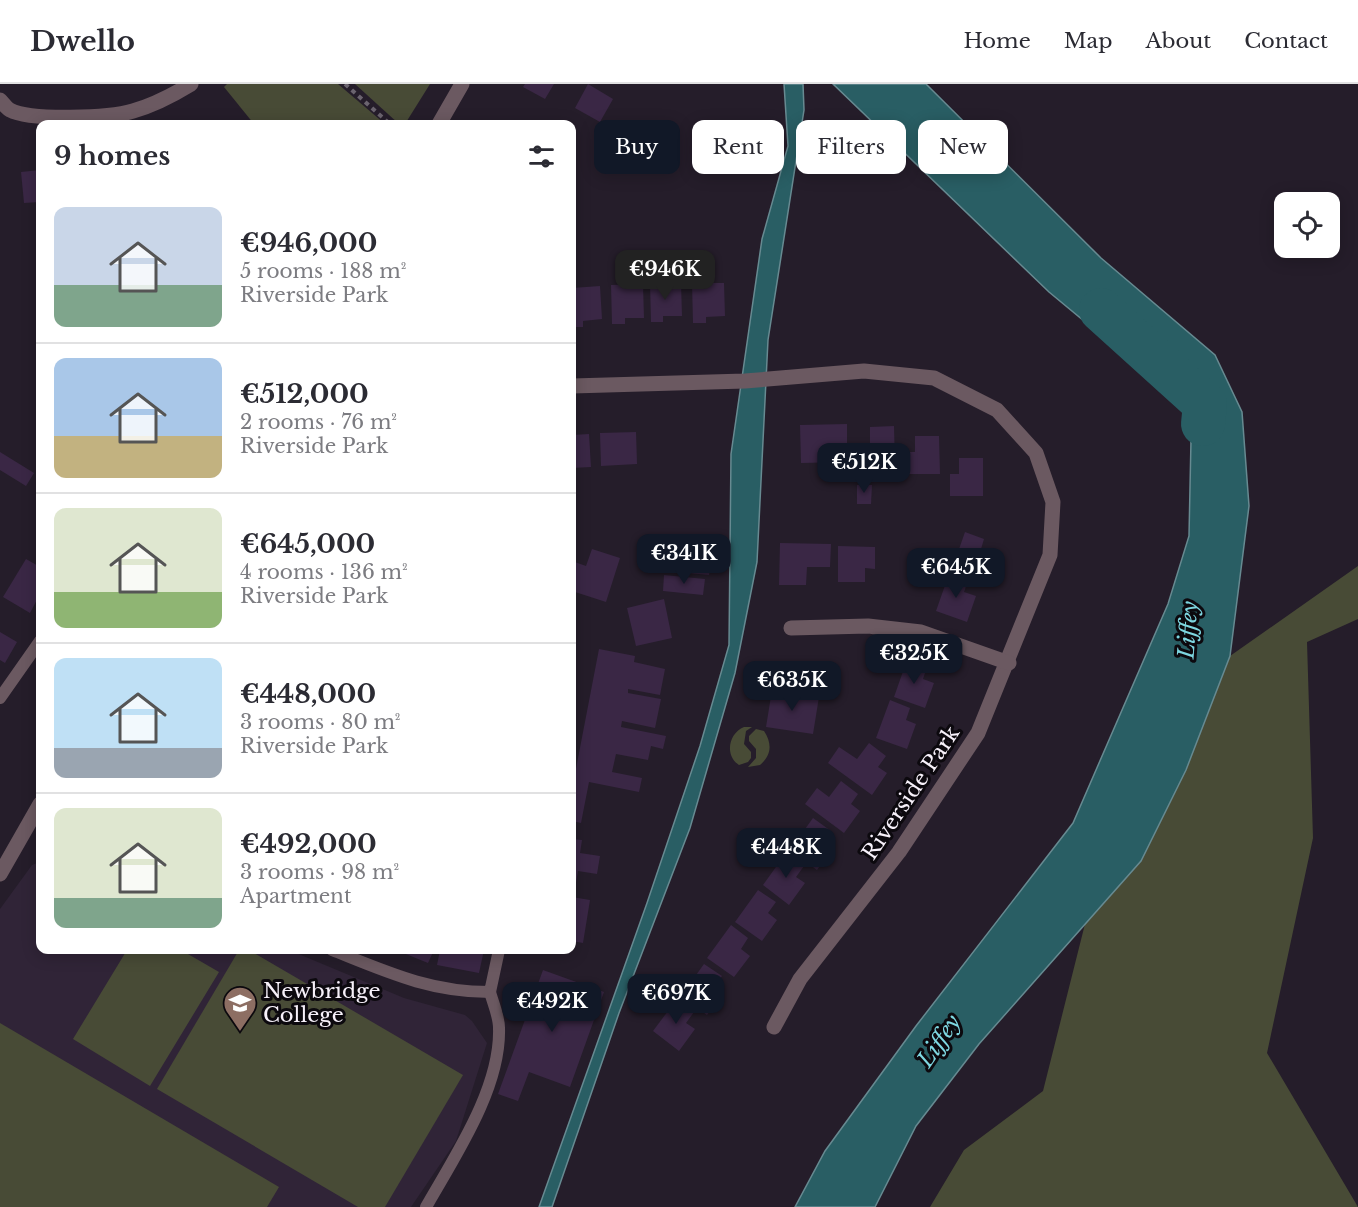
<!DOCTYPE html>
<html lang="en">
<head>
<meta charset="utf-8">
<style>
  body { margin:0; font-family:"Libre Baskerville",serif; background:#f2f2f3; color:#2b2b33; height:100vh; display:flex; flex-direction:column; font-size:22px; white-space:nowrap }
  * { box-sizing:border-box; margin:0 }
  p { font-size:20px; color:#7c7c81 }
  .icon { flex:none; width:33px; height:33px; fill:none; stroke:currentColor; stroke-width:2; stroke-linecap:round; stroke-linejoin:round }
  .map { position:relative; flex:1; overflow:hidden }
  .side { position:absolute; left:36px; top:36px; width:540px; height:834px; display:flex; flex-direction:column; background:#fff; border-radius:12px; box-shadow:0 3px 15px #0003 }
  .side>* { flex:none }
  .banner { position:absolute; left:594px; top:36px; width:570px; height:54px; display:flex; gap:12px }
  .tools { position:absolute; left:1274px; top:108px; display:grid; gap:12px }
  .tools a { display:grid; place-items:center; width:66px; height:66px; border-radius:12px; background:#fff; box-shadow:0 3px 15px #0003; font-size:30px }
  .price { position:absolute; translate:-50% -51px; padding:0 14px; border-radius:12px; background:#111827; color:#fff; font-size:20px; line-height:39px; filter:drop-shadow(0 2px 3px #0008) }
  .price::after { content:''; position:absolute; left:50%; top:36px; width:18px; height:14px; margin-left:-9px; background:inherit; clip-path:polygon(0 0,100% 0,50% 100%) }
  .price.current { background:#222; color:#fff }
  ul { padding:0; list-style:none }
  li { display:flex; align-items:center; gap:18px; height:150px; padding:0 18px }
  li+li { border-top:2px solid #e1e1e2 }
  li span { display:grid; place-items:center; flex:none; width:168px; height:120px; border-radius:12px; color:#555 }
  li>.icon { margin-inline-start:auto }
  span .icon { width:72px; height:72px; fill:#fffc; stroke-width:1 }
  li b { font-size:26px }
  h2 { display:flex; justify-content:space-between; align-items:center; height:72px; padding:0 18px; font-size:26px }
  .tag { padding:0 21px; border-radius:12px; background:#fff; box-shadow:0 3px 15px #0003; font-size:21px; line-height:54px }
  .tag.current { background:#111827; color:#fff }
  header { display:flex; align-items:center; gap:36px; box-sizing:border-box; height:84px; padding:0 30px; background:#fff; border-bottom:2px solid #e1e1e2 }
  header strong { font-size:28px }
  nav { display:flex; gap:33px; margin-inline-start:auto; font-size:21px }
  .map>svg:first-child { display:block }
</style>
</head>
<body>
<header>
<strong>Dwello</strong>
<nav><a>Home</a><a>Map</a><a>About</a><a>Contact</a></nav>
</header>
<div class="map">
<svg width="1358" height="1123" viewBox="0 0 1358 1123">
  <rect width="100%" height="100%" fill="#251d2a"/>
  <path fill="#302437" d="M40 778V866H289L404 914 465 931 472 937 487 959 456 1057 411 1123H0V825L32 781Z"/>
  <g fill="#484b36">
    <path d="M227 0H338L385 40H254L224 3Z"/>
    <path d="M355 0H430L405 40H399Z"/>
    <path d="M1358 482V535L1307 558 1313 754 1267 969 1358 1123H930L964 1066 1043 1007 1086 836 1141 777 1186 686 1230 572Z"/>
    <path d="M744 643H752L746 647 744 660 751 668V674L748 678 739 681C724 671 729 649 744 643Z"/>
    <path d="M756 645 764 647C772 659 772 671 760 681L748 683 756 674V665L749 657V652Z"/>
    <path d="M127 866H181L219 888 150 1002 73 955Z"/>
    <path d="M239 866H249L463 991 385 1123H358L157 1005Z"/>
    <path d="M0 939 279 1103 267 1123H0Z"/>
  </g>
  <g fill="#295e64" stroke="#678a91" stroke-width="1.5">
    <path d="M784 0H803L804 26 768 256 757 478 735 589 690 744 619 929 552 1123H539L647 819 700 662 729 561 731 370 762 155 788 62Z"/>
    <path d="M833 0H926L1101 174 1215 271 1242 328 1249 422 1230 572 1186 686 1141 777 979 960 916 1042 875 1123H795L825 1067 916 942 1073 739 1168 520 1189 452 1191 356 1173 280 1154 267 1107 256 1049 208Z"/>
  </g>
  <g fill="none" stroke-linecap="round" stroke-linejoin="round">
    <path stroke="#295e64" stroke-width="44" d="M1101 226 1205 320 1203 340"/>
  </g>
  <g fill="#3a2745">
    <path d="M525 0H554L545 15 523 3Z"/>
    <path d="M588 0 613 15 600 38 575 24Z"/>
    <path d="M40 86V118L24 119 21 88Z"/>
    <path d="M681 198 682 232H663V238H651L650 199Z"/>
    <path d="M692 199H724L725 232 706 233V239H693Z"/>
    <path d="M643 200 644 234H625V240H612L611 201Z"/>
    <path d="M600 202 602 235 583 237V243H572V204Z"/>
    <path d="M847 340V378L801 379 800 341Z"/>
    <path d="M894 342 895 380 862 381 861 359H870V343Z"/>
    <path d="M636 348 637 380 601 382 600 349Z"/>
    <path d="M589 350 591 383 572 384V351Z"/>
    <path d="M915 352H939L940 390H907L906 368H915Z"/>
    <path d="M0 368 34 389 26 402 0 386Z"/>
    <path d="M959 374H983V412H950V390H959Z"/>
    <path d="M857 401H872L871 420H857Z"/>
    <path d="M965 448 984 455 981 465 993 470 984 496 952 485Z"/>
    <path d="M780 459 831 460 830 483H807L806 501H779Z"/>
    <path d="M691 462 712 464 709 491 688 489Z"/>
    <path d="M838 462 875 463V485L865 484V498H838Z"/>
    <path d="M592 465 620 474 606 518 572 507V477L586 482Z"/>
    <path d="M26 475 40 483V510L30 529 3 513Z"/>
    <path d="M949 490 968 497 964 508 976 512 967 538 936 527Z"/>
    <path d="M664 491 705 495 703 511 663 507Z"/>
    <path d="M664 515 672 554 636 562 627 524Z"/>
    <path d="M0 548 17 558 5 579 0 576Z"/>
    <path d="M599 565 635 572 634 578 665 585 660 611 628 605V609L661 615 655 644 622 637 621 643 666 652 663 665 651 662 648 676 616 670 612 688 642 694 639 708 589 698 581 739 572 737V695H574Z"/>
    <path d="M907 576 927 583 923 595 934 599 925 624 894 613Z"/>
    <path d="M772 606 819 613 813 650 766 643Z"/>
    <path d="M890 616 910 624 906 636 916 640 907 665 876 654Z"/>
    <path d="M869 659 886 672 878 683 887 689 872 711 828 679 839 663 857 675Z"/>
    <path d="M841 697 858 710 851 720 860 727 844 749 805 720 817 704 829 713Z"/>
    <path d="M813 734 831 747 823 757 832 764 817 786 790 766Z"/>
    <path d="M572 755 582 756 580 769 600 772 597 790 578 787 575 805H572Z"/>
    <path d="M786 769 804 782 796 793 805 799 789 821 763 801Z"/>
    <path d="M758 806 776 818 768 829 777 836 762 857 735 838Z"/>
    <path d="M572 813 590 816 583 859 572 857Z"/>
    <path d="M731 841 748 854 741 865 750 872 734 893 707 874Z"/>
    <path d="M396 866H434L428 879Z"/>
    <path d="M440 866H484L479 889 437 881Z"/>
    <path d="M704 880 722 892 714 903 723 909 707 931 681 912Z"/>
    <path d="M543 886 604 908 570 1003 529 988 518 1017 498 1010Z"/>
    <path d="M677 915 694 928 686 939 695 945 679 967 653 947Z"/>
  </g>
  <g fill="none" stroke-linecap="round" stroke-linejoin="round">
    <path stroke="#6b646f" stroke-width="4" stroke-dasharray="4.5 4.5" stroke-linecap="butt" d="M345 0 390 40"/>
    <g stroke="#6b5961" stroke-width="12">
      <path d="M0 614 40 557"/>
      <path d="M332 866C387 888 430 908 490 908L499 866"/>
      <path d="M426 1123C455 1072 501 1004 499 944 499 932 493 919 490 908"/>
    </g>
    <g stroke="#6b5961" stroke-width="15">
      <path d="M0 16C3 19 6 24 10 26 30 37 110 34 133 27 154 21 173 11 191 0"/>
      <path d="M572 302 745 297 864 287 934 294 997 326 1036 369 1053 418 1050 471 978 649 899 768 800 895 774 943"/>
      <path d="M791 544 868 542 921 548 1009 579"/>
    </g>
    <g stroke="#6b5961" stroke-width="15">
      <path d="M439 40 462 0"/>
      <path d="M0 790 40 720"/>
    </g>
  </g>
  <defs>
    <symbol id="school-pin" viewBox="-11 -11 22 30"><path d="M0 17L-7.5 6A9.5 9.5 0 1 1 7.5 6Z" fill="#8d6e63" stroke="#0c090e"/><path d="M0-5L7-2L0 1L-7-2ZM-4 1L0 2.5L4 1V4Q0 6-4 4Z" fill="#fff"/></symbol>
  </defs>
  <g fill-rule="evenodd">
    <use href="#school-pin" x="221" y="900" width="38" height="52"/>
  </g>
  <g text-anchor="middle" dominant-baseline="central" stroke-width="6" stroke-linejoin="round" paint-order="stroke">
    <g font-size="21" fill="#f7f1fa" stroke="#0c090e">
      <text transform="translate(911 709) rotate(-56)">Riverside Park</text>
    </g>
    <g font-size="21" fill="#f7f1fa" stroke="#0c090e" text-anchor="start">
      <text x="263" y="907">Newbridge<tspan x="263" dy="24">College</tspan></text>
    </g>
    <g font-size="22" font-style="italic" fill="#7ed7e1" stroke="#0c090e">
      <text transform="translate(1188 546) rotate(-86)">Liffey</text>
      <text transform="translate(939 957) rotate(-56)">Liffey</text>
    </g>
  </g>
</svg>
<div class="tools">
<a><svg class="icon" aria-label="locate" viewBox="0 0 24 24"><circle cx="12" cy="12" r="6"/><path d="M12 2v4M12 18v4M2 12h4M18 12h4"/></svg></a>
</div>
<b class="price current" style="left:665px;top:217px">€946K</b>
<b class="price" style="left:864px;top:410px">€512K</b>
<b class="price" style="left:684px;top:501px">€341K</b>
<b class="price" style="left:956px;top:515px">€645K</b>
<b class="price" style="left:914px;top:601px">€325K</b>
<b class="price" style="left:792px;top:628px">€635K</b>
<b class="price" style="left:786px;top:795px">€448K</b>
<b class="price" style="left:676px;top:941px">€697K</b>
<b class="price" style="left:552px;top:949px">€492K</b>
<div class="banner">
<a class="tag current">Buy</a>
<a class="tag">Rent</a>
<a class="tag">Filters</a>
<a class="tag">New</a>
</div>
<section class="side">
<h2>9 homes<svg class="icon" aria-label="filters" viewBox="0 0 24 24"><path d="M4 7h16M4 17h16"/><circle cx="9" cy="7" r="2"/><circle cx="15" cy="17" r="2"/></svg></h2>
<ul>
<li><span style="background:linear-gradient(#c9d6e8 65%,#7fa58c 0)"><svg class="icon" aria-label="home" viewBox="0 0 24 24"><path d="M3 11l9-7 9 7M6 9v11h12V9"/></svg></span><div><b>€946,000</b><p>5 rooms · 188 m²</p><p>Riverside Park</p></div></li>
<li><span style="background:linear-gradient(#a9c7e8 65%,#c2b280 0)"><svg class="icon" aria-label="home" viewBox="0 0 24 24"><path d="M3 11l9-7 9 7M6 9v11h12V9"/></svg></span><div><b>€512,000</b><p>2 rooms · 76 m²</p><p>Riverside Park</p></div></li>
<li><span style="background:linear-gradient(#dfe7d0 70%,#8fb573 0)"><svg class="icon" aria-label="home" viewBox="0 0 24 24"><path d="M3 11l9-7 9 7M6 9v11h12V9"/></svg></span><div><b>€645,000</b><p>4 rooms · 136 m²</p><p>Riverside Park</p></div></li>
<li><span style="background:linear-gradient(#bfe0f5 75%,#9aa5b1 0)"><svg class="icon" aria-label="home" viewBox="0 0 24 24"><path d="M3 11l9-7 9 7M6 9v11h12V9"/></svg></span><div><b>€448,000</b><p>3 rooms · 80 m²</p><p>Riverside Park</p></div></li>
<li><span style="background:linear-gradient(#dfe7d0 75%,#7fa58c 0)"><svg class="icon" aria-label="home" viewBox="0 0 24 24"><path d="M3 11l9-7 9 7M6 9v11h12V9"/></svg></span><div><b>€492,000</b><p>3 rooms · 98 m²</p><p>Apartment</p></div></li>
</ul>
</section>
</div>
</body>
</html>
